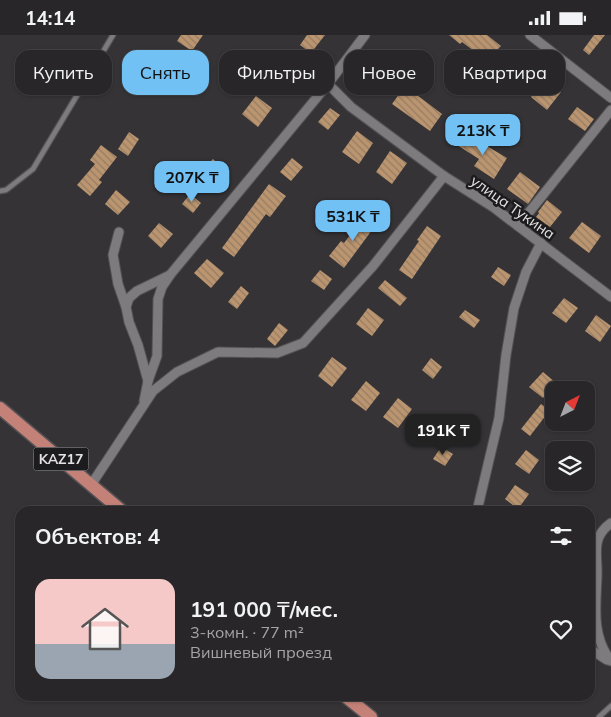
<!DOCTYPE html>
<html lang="ru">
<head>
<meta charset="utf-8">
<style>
  body { margin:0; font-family:Mulish,sans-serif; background:#343234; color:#f1f3f6; height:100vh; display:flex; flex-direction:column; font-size:19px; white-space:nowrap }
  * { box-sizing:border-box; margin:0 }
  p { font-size:16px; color:#a5a5a8 }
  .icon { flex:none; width:28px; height:28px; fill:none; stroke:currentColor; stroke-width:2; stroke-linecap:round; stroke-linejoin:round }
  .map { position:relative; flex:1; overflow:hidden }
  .panel { position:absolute; left:15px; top:471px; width:580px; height:195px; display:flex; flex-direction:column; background:#282628; border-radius:15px; box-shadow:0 1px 4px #0004,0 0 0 1px #444345 }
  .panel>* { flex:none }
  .hud { position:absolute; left:15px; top:15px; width:581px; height:45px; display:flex; gap:10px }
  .needle { width:32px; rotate:42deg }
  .buttons { position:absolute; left:545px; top:346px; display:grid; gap:10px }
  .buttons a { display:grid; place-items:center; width:50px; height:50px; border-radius:10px; background:#282628; box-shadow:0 1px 4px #0004,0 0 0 1px #444345; font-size:25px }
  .price { position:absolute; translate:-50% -42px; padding:0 11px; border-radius:10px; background:#72c1f5; color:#111; font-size:16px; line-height:32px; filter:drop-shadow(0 1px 2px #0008) }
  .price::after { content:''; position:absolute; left:50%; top:30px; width:15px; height:11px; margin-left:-8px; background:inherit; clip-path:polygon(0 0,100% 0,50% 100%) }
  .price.active { background:#222; color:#fff }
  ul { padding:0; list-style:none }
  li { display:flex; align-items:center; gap:15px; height:125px; padding:0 20px }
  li+li { border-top:1px solid #444345 }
  li span { display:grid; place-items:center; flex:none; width:140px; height:100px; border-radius:15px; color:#555 }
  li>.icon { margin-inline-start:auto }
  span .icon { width:60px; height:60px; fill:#fffc; stroke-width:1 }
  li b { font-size:21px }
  h2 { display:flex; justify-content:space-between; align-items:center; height:60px; padding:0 20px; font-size:21px }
  .tag { padding:0 18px; border-radius:15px; background:#282628; box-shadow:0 1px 4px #0004,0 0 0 1px #444345; font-size:18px; line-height:45px }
  .tag.active { background:#72c1f5; color:#111 }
  .status { display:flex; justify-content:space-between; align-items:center; height:35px; padding:0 25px; background:#282628; direction:ltr }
  .status svg { height:14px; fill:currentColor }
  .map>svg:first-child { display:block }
</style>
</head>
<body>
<div class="status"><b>14:14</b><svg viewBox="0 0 49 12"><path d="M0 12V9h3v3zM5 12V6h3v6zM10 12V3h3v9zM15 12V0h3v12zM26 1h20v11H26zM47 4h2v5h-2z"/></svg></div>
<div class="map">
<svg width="611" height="682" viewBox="0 0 611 682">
  <defs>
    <pattern id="building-back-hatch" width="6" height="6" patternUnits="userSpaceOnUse" patternTransform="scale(1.25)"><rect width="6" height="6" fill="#ba9570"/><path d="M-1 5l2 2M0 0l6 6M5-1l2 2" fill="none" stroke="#977d63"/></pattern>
  </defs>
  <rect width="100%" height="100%" fill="#353336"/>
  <g fill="url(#building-back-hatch)">
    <path d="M181 0H203L192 16 177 6Z"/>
    <path d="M307 0H325L311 18 300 10Z"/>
    <path d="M449 0H487L501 11 497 15 512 26 515 23 530 34 519 50 462 7 460 9Z"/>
    <path d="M594 0H605L589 20 583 15Z"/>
    <path d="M163 23 176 33 163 49 150 39Z"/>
    <path d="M290 24 301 33 289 48 278 39Z"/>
    <path d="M362 25 376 36 365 52 350 41Z"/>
    <path d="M548 46 561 57 547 75 531 62 538 53 541 55Z"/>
    <path d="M405 51 442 79 430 96 392 69Z"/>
    <path d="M256 61 272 73 258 92 242 79Z"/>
    <path d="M577 72 594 84 585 96 568 84Z"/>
    <path d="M330 73 340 80 328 95 318 87Z"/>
    <path d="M357 96 373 108 359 129 342 117Z"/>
    <path d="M129 97 139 104 128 121 118 114Z"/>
    <path d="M465 98 507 123 494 144 474 131 479 124 457 110Z"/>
    <path d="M101 110 117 122 99 145 102 147 90 161 77 150 95 129 90 125Z"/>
    <path d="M390 116 407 128 392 149 376 137Z"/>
    <path d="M292 123 303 132 291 146 280 137Z"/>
    <path d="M213 124 224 134 215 144 204 133Z"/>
    <path d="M520 137 540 152 528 169 507 154Z"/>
    <path d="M269 149 286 161 270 182 266 179 234 222 222 213Z"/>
    <path d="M116 155 130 167 118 180 105 169Z"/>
    <path d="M190 159 201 168 193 178 182 169Z"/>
    <path d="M547 165 562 177 550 192 536 182 539 178 538 177Z"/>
    <path d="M366 179 378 187 344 233 329 221 341 206 344 208Z"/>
    <path d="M582 187 601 201 589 218 569 203Z"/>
    <path d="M159 188 173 199 161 213 148 201Z"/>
    <path d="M427 191 441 201 412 244 399 235 419 206 417 205Z"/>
    <path d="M207 224 224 238 211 253 194 238Z"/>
    <path d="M498 232 511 240 504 251 491 242Z"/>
    <path d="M320 235 332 244 324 255 311 246Z"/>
    <path d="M385 245 407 263 400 271 378 253Z"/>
    <path d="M241 251 249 258 237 274 228 267Z"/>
    <path d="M564 263 578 273 566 288 552 278Z"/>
    <path d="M368 273 384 285 372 301 356 289Z"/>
    <path d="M465 275 480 285 474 293 459 282Z"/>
    <path d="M596 280 611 291 600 307 585 296Z"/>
    <path d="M279 288 288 295 275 311 267 304Z"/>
    <path d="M332 322 347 333 332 352 318 341Z"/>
    <path d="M431 323 442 332 433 344 422 335Z"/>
    <path d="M543 337 556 348 543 363 529 352Z"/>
    <path d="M366 346 380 358 366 376 351 365Z"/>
    <path d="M398 363 412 374 398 393 383 382Z"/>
    <path d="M541 369 550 375 530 401 521 394Z"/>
    <path d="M441 412 453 419 445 431 433 424Z"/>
    <path d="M526 415 539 425 529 439 515 429Z"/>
    <path d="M515 450 529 459 518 474 505 464Z"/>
  </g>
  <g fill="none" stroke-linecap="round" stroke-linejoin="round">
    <defs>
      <g id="service">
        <path d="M0 156 6 155 33 134 113 0"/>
        <path d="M599 682 611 671"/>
      </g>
      <g id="minor">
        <path d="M530 0 611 63"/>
        <path d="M328 49 351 72 444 141 493 172 611 262"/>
        <path d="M518 191 611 75"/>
        <path d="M119 197 113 220 118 249 126 272"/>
        <path d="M148 346 157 321 158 264 162 252 170 240 328 49 365 0"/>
        <path d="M144 366 148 346 138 310 129 287 126 272 129 263 137 256 170 240"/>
        <path d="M91 450 153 356 177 337 218 317 277 318 303 308 373 231 444 141"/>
        <path d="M477 476 499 383 506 320 514 273 526 237 541 208"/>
        <path d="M611 488C590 503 598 520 597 541 596 571 591 601 611 626"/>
        <path d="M590 614 607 625"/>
      </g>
      <g id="primary">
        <path d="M0 373 122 476"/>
        <path d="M345 661 371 682"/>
      </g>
    </defs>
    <use href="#service" stroke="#545255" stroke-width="7"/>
    <use href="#minor" stroke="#545255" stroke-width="11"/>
    <use href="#primary" stroke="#545255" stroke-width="15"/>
    <use href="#service" stroke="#7e7b7f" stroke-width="4.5"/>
    <use href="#minor" stroke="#7e7b7f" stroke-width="9"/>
    <use href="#primary" stroke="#c48178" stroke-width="12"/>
  </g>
  <g text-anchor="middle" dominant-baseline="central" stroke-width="5" stroke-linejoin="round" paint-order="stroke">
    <rect fill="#1c1b1d" stroke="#a7a6a8" stroke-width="1" x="33.5" y="412.5" width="55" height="23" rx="4"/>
    <g font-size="14" font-weight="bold" fill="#e3e1e3">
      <text x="61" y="424">KAZ17</text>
    </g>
    <g font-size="15" fill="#e3e1e3" stroke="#1c1b1d">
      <text transform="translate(513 172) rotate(35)">улица Тукина</text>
    </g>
  </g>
</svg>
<div class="buttons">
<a><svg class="needle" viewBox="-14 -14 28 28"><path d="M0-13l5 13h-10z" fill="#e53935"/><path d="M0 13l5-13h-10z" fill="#a5a5a8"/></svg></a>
<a><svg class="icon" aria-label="layers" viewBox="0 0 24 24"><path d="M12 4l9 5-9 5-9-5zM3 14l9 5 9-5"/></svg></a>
</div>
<b class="price" style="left:483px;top:121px">213K ₸</b>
<b class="price" style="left:192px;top:168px">207K ₸</b>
<b class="price" style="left:353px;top:207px">531K ₸</b>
<b class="price active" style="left:443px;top:421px">191K ₸</b>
<div class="hud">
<a class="tag">Купить</a>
<a class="tag active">Снять</a>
<a class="tag">Фильтры</a>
<a class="tag">Новое</a>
<a class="tag">Квартира</a>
</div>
<section class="panel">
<h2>Объектов: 4<svg class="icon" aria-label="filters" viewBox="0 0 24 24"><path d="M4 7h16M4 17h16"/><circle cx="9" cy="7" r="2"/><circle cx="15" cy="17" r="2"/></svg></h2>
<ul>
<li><span style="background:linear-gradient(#f6c9c9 65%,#9aa5b1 0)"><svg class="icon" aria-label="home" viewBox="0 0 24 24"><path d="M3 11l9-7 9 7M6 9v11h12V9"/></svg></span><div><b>191 000 ₸/мес.</b><p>3-комн. · 77 m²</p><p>Вишневый проезд</p></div><svg class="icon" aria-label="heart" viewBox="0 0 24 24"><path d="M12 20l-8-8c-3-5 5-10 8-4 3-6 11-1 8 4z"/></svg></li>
</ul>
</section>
</div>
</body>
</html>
